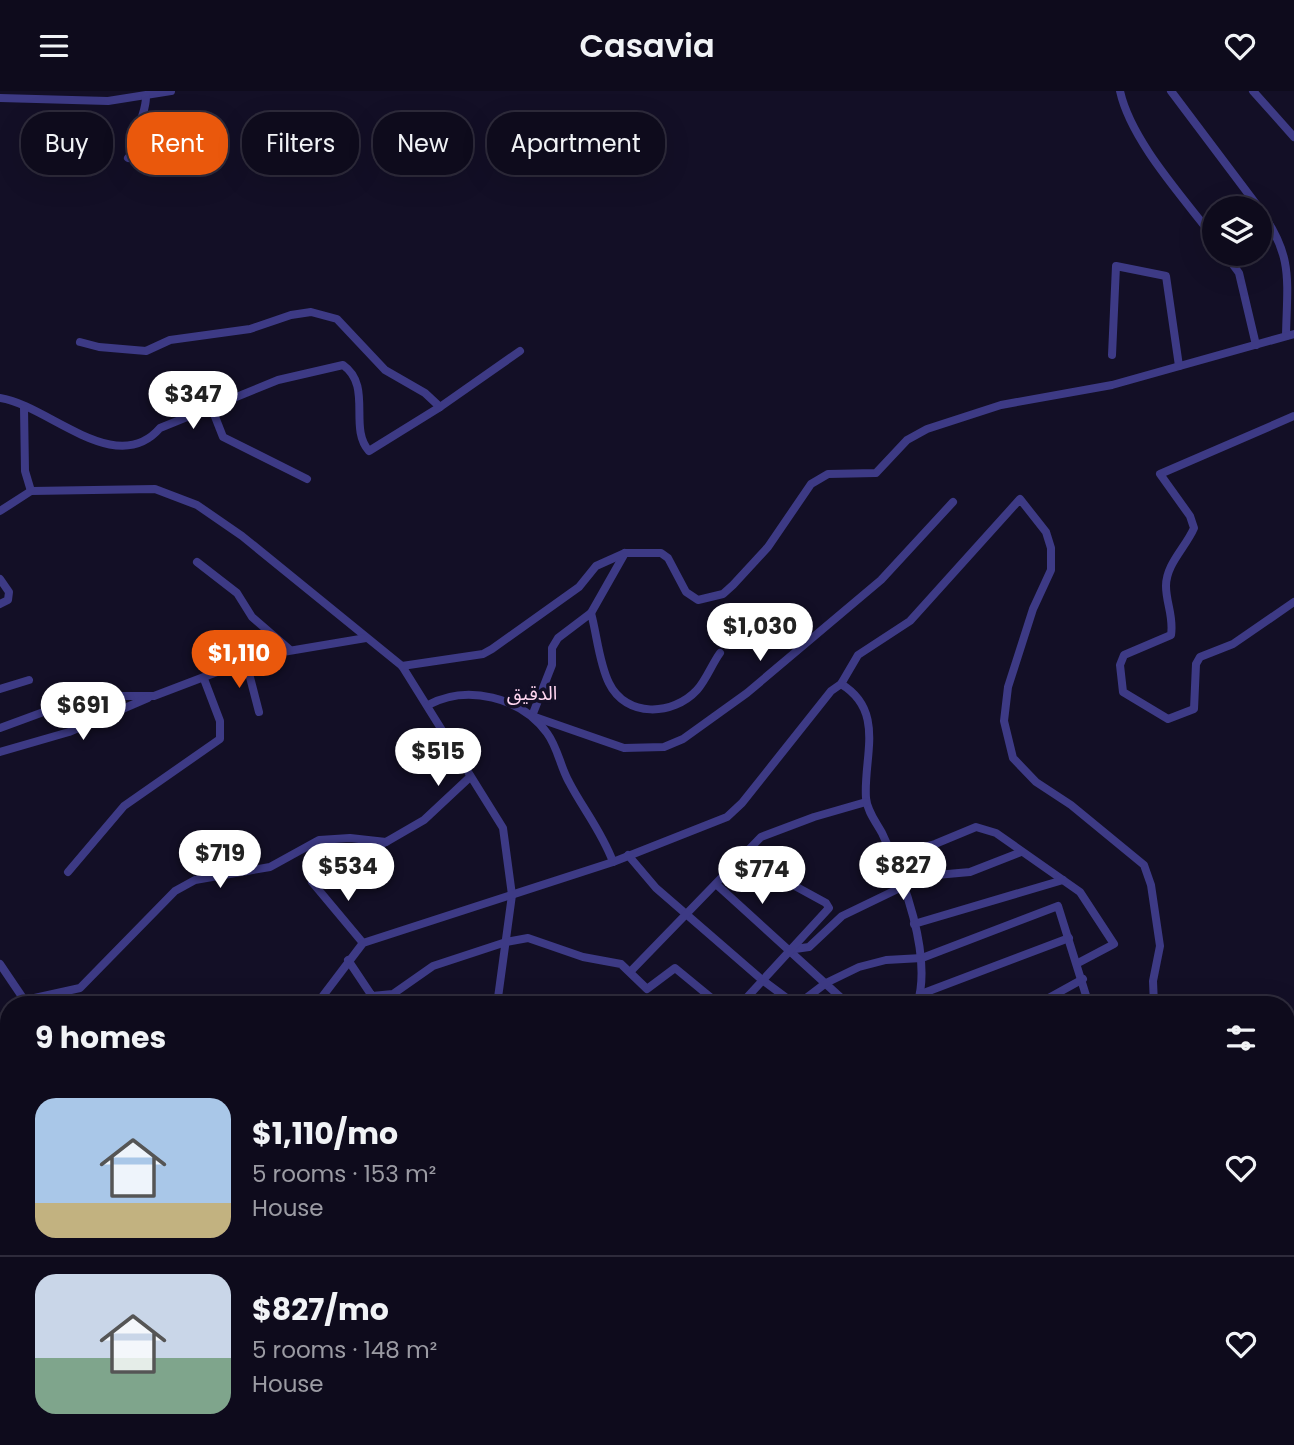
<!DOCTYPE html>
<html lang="en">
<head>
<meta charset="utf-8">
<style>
  body { margin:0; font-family:Poppins,"Noto Sans Arabic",sans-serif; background:#171425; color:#f1f3f6; height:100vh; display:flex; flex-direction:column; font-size:26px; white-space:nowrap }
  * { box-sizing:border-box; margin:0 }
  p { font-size:23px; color:#9b9ba3 }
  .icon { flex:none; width:38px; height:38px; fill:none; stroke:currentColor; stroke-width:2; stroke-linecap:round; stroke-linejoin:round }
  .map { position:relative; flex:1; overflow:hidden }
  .panel { position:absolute; left:0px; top:905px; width:1295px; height:450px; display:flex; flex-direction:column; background:#0e0b1c; border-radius:28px 28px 0 0; box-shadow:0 7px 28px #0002,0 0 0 2px #2e2b3b }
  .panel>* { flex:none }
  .hud { position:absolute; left:21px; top:21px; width:700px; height:63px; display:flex; gap:14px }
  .tools { position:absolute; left:1202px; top:105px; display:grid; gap:14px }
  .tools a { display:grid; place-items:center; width:70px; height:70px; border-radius:50%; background:#0e0b1c; box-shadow:0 7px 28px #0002,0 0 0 2px #2e2b3b; font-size:35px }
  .price { position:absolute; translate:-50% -60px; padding:0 16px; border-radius:24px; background:#fff; color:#222; font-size:23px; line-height:46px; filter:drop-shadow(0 2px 4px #0008) }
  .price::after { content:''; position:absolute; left:50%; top:42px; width:21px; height:16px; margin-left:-10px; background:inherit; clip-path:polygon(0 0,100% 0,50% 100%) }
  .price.on { background:#ea580c; color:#fff }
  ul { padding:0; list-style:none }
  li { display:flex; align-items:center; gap:21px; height:175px; padding:0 35px }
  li+li { border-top:2px solid #2e2b3b }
  li span { display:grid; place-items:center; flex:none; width:196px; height:140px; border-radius:21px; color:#555 }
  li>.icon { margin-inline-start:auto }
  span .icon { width:84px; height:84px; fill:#fffc; stroke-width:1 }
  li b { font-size:30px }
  h2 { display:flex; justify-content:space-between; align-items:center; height:84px; padding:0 35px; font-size:30px }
  .tag { padding:0 24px; border-radius:28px; background:#0e0b1c; box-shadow:0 7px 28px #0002,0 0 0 2px #2e2b3b; font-size:24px; line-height:63px }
  .tag.on { background:#ea580c; color:#fff }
  header { display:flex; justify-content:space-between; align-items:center; height:91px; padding:0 35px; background:#0e0b1c; font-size:32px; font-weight:600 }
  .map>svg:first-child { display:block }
</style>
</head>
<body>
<header><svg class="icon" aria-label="menu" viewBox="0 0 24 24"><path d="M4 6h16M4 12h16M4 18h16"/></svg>Casavia<svg class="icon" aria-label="heart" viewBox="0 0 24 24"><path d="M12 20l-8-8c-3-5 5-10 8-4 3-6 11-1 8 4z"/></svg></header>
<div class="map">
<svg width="1294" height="1354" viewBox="0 0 1294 1354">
  <rect width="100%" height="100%" fill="#130f26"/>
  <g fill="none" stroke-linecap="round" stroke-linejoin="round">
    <g stroke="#3d3a85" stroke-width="8">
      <path d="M1120 0C1131 50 1183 106 1214 147"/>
      <path d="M1171 0 1259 117"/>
      <path d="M1253 0 1294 46"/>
      <path d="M0 7 108 10 171 0"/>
      <path d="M128 67 141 51C136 27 146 25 146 5"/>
      <path d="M1260 119C1294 165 1287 191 1286 245"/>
      <path d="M1225 163 1239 182 1256 254"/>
      <path d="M80 251 99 256 146 260 170 249 250 238 291 224 311 221 337 228 385 279 425 302 440 316"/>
      <path d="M1112 264 1116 175 1166 185 1179 275"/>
      <path d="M0 307C48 314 116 388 160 337L278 289 343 274C373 295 348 337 369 360L440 316 520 260"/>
      <path d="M24 317 25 380 31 400"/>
      <path d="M212 318 223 346 307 388"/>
      <path d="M1294 325 1160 383 1190 425 1194 437C1186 456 1166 473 1166 495 1166 512 1174 526 1171 544L1124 564 1120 574 1123 601 1168 628 1194 618 1196 573 1200 566 1233 553 1294 511"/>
      <path d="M0 420 31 400 155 398 197 414 242 445 402 575 503 737 512 804 497 914"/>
      <path d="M197 471 237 502 252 526 289 558"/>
      <path d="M0 488 9 501 8 509 0 513"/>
      <path d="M591 522 625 462"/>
      <path d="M720 562C712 573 706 589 697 599 673 625 626 627 609 592 599 572 597 544 591 522L558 547 552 557V574L532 625 624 657 664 656 683 648 747 602 881 489 953 411"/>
      <path d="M246 571 259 621"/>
      <path d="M402 575 483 563 492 558 579 496 596 475 625 462H661L668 467 686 501 698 509 723 503 733 494 768 456 811 393 828 383 876 382 907 349 927 338 1001 314 1112 294 1294 243"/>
      <path d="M841 593C886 620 863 667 866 707 867 720 876 731 882 742 903 786 933 865 917 914"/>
      <path d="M0 598 29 589"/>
      <path d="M428 614C467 593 521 606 547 642 558 657 560 675 569 691 583 718 602 741 613 771"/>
      <path d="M0 637 87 605H154L259 565 366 547"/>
      <path d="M0 661 69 641 148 607"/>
      <path d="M628 764 656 797 761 888 796 914"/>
      <path d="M891 765 935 753 976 736 996 742 1080 801 1114 853 1078 872"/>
      <path d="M346 771 386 751"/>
      <path d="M68 781 124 715 220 648V630L204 588"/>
      <path d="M312 791 363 852"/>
      <path d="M716 793 849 914"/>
      <path d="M914 833 1063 789"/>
      <path d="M788 859 809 856 842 825 902 796 914 786 970 781 1021 761"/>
      <path d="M348 869 372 905 393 903 433 875 506 851 528 847 583 866 621 873 647 898 675 877 720 914"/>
      <path d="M0 873 27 913"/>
      <path d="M630 881 761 746 814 726 866 711"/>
      <path d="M921 903 1069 847"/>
      <path d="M27 914 30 908 80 897 175 800 195 789 270 776 319 749 350 747 386 751 424 729 470 686"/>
      <path d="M316 914 363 852 613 771 727 726 742 712 831 600 841 593 858 564 910 530 1020 408 1046 441 1051 457V479L1033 518 1008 596 1004 630 1013 667 1036 691 1071 714 1144 774 1151 794 1160 855 1153 890 1154 914"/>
      <path d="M740 914 829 817 826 812 740 765"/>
      <path d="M797 914 826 892 859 876 886 869 922 867 1058 815 1089 914"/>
      <path d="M1036 914 1083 888"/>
      <path d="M0 951 9 939"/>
      <path d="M0 1122 9 1133"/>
      <path d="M1286 1130 1294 1129"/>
      <path d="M0 1142 9 1136"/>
      <path d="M1286 1162 1294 1171"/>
      <path d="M1286 1202 1294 1203"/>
      <path d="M0 1223 9 1217"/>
      <path d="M0 1297 9 1292"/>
      <path d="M0 1320 9 1335"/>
      <path d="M15 1346 19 1352 16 1354"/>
      <path d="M101 1346 106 1354"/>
      <path d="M241 1346 243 1354"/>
      <path d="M354 1346 355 1354"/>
      <path d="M512 1346 514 1354"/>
      <path d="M1036 1346 1042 1354"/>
      <path d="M136 1354 150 1346"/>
      <path d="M155 1354 167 1346"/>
      <path d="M646 1354V1346"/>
      <path d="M723 1354 745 1346"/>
      <path d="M993 1354 1000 1346"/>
    </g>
  </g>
  <g text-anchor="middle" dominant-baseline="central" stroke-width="7" stroke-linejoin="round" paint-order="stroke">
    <g font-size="19" fill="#ffd6f0" stroke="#130f26">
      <text x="532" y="602">الدقيق</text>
    </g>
  </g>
</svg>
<div class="tools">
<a><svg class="icon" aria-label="layers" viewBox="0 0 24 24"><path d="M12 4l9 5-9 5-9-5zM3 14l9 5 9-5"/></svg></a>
</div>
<b class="price" style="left:193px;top:340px">$347</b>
<b class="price" style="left:760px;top:572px">$1,030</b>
<b class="price on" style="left:239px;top:599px">$1,110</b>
<b class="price" style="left:83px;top:651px">$691</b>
<b class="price" style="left:438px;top:697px">$515</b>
<b class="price" style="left:220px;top:799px">$719</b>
<b class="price" style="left:903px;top:811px">$827</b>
<b class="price" style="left:348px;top:812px">$534</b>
<b class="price" style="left:762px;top:815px">$774</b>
<div class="hud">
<a class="tag">Buy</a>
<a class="tag on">Rent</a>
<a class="tag">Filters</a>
<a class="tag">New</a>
<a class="tag">Apartment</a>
</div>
<section class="panel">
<h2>9 homes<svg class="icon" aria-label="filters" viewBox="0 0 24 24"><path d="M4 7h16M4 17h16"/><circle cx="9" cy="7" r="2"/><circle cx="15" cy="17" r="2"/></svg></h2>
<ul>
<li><span style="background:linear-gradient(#a9c7e8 75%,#c2b280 0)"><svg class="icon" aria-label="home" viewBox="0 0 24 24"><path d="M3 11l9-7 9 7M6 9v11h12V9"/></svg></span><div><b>$1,110/mo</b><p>5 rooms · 153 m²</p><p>House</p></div><svg class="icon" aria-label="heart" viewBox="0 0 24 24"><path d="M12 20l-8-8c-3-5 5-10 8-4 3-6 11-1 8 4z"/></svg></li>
<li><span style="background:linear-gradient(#c9d6e8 60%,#7fa58c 0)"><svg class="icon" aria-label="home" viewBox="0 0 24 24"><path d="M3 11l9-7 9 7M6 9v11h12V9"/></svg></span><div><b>$827/mo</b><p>5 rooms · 148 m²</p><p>House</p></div><svg class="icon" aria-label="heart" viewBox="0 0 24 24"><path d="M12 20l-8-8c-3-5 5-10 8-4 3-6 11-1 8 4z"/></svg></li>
</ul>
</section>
</div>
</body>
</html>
